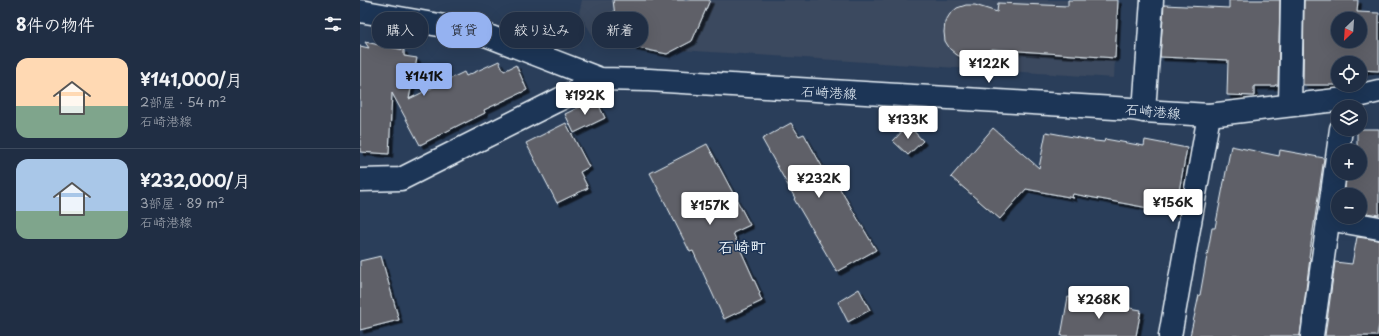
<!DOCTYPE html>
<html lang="ja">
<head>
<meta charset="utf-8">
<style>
  body { margin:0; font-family:"Playpen Sans","Klee One",sans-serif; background:#28364b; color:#f1f3f6; height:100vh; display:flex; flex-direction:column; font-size:15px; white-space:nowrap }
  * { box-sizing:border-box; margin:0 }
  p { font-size:13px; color:#a2a8b2 }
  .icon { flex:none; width:22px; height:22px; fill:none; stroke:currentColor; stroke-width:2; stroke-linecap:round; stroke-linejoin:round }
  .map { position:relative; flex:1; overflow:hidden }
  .drawer { display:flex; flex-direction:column; background:#202e44; width:360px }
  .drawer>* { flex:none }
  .guide { position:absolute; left:12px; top:12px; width:380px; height:36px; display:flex; gap:8px }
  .needle { width:26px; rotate:205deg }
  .buttons { position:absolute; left:971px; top:12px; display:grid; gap:8px }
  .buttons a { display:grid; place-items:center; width:36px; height:36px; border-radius:50%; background:#202e44; box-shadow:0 4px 16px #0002,0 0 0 1px #3d4a5d; font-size:20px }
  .price { position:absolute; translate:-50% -34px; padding:0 9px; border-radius:4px; background:#fff; color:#222; font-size:13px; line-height:26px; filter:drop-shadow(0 1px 2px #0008) }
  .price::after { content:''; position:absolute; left:50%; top:24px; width:12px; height:9px; margin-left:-6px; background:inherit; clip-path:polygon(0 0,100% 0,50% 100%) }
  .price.selected { background:#95b2f1; color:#111 }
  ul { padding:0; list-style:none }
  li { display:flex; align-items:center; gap:12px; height:100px; padding:0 16px }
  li+li { border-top:1px solid #3d4a5d }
  li span { display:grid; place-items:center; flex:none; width:112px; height:80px; border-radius:12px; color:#555 }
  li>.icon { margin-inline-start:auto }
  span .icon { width:48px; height:48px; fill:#fffc; stroke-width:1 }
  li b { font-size:17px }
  h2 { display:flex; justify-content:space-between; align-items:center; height:48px; padding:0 16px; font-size:17px }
  .chip { padding:0 14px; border-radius:16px; background:#202e44; box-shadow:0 4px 16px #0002,0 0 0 1px #3d4a5d; font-size:14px; line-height:36px }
  .chip.selected { background:#95b2f1; color:#111 }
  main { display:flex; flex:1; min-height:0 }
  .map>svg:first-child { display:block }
</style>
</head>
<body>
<main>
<section class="drawer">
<h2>8件の物件<svg class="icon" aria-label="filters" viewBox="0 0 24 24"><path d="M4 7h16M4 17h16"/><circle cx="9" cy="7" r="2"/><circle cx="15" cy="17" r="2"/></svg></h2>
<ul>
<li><span style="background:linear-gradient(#ffd9b3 60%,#7fa58c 0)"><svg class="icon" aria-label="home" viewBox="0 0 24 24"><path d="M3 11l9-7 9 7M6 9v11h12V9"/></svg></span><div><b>¥141,000/月</b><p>2部屋 · 54 m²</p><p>石崎港線</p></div></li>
<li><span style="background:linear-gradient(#a9c7e8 65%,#7fa58c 0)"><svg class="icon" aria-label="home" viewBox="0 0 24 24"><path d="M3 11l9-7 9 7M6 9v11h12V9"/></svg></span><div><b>¥232,000/月</b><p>3部屋 · 89 m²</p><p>石崎港線</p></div></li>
</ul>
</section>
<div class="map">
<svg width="1019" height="336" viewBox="0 0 1019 336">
  <defs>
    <filter id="shadow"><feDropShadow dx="3.5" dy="3.5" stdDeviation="0" flood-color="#0009"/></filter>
  </defs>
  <rect width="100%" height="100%" fill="#2a3e5a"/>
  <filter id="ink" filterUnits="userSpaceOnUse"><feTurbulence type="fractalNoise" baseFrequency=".025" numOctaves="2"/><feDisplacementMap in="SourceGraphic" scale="8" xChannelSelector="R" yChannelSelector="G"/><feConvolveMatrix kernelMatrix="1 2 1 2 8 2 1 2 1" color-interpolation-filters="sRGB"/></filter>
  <g filter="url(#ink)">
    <path fill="#3a485e" d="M222 0H758L754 78 273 47 236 41 219 13Z"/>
    <g fill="#5e6168" stroke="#e8f1f8" fill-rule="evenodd" filter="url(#shadow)">
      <path d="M253 0H350L332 41 307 54 273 47 257 32Z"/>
      <path d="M708 0H758L755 58 632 49 624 55 616 59H606L597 55 590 49 585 41 584 32 585 22 590 14 597 8 606 5H615L637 12 638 3 708 6Z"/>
      <path d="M869 0H920L918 85H915V86H894V96L867 95 868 60 800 57 804 5 869 8Z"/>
      <path d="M944 0H998L997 12 1019 13V71L1000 70V63H978V85H990H943ZM978 19H1000V41H978Z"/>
      <path d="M5 42 44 50V56L57 58 49 99 104 72 106 76 139 61 144 71 156 65 167 90 124 110 125 113 105 123V122L60 145 32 93 29 154 0 152V46L9 48Z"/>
      <path d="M236 99 245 118 214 133 205 114Z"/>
      <path d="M206 123 229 167 220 172 228 188 197 203 166 143Z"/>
      <path d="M431 123 439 136 444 134 469 179 473 177 516 250 477 272 434 199 435 198 402 139Z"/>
      <path d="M548 125 563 141 548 155 533 141Z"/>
      <path d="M633 128 679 168 686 132 735 141 744 142 745 139 784 146 785 140 827 148 815 213 713 194 712 197 714 198 666 189 640 219 591 177Z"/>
      <path d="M997 129H1019V215L1000 212V195H984L987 173H1000V151H997Z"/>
      <path d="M347 144 390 225 373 233 400 293 399 294 402 301 364 319 333 251 330 252 290 173Z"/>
      <path d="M871 146 919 156 920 150 964 158 949 257 950 258 940 336H830L839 295H840L852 228H855Z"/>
      <path d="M997 237 1019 240V324L1017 336H965L975 262 992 264Z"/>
      <path d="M21 256 39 320 0 330V261Z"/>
      <path d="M499 289 510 310 488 322 478 302Z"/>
      <path d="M708 297 781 310 776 336H701Z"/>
    </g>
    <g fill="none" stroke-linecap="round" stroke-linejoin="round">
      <defs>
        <g id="minor">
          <path d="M930 105 932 0"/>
          <path d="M784 111 792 0"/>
          <path d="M0 180 41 179 240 79"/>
          <path d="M968 219 1019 228"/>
          <path d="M810 336 849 115"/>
          <path d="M952 336 981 129"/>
        </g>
        <path id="major" d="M0 11 118 32 240 79 289 80 771 109 784 111 849 115 985 99 1019 91"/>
      </defs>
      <use href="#minor" stroke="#e8f1f8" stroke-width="25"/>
      <use href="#major" stroke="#e8f1f8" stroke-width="25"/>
      <use href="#minor" stroke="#1d3557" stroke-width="22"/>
      <use href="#major" stroke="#1d3557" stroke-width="22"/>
    </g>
  </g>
  <g text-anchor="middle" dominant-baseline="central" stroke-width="3" stroke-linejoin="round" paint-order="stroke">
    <g font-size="14" fill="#e8f1f8" stroke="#1d3557">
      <text transform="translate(469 92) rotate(3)">石崎港線</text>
      <text transform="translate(793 111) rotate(5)">石崎港線</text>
    </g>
    <g font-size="16" font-weight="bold" fill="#e8f1f8" stroke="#1d3557">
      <text x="382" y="246">石崎町</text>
    </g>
  </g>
</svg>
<div class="buttons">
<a><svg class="needle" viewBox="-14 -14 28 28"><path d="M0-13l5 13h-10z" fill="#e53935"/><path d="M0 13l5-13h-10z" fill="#a2a8b2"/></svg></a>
<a><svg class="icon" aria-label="locate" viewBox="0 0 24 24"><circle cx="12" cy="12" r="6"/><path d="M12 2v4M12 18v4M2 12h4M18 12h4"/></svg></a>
<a><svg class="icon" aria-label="layers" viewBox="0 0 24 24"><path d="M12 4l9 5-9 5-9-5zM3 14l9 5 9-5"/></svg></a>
<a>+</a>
<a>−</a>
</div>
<b class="price" style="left:629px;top:84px">¥122K</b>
<b class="price selected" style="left:64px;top:97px">¥141K</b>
<b class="price" style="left:225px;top:116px">¥192K</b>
<b class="price" style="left:548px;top:140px">¥133K</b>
<b class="price" style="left:459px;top:199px">¥232K</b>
<b class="price" style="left:813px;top:223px">¥156K</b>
<b class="price" style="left:350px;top:226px">¥157K</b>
<b class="price" style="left:739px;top:320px">¥268K</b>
<div class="guide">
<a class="chip">購入</a>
<a class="chip selected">賃貸</a>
<a class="chip">絞り込み</a>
<a class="chip">新着</a>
</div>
</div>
</main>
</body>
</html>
